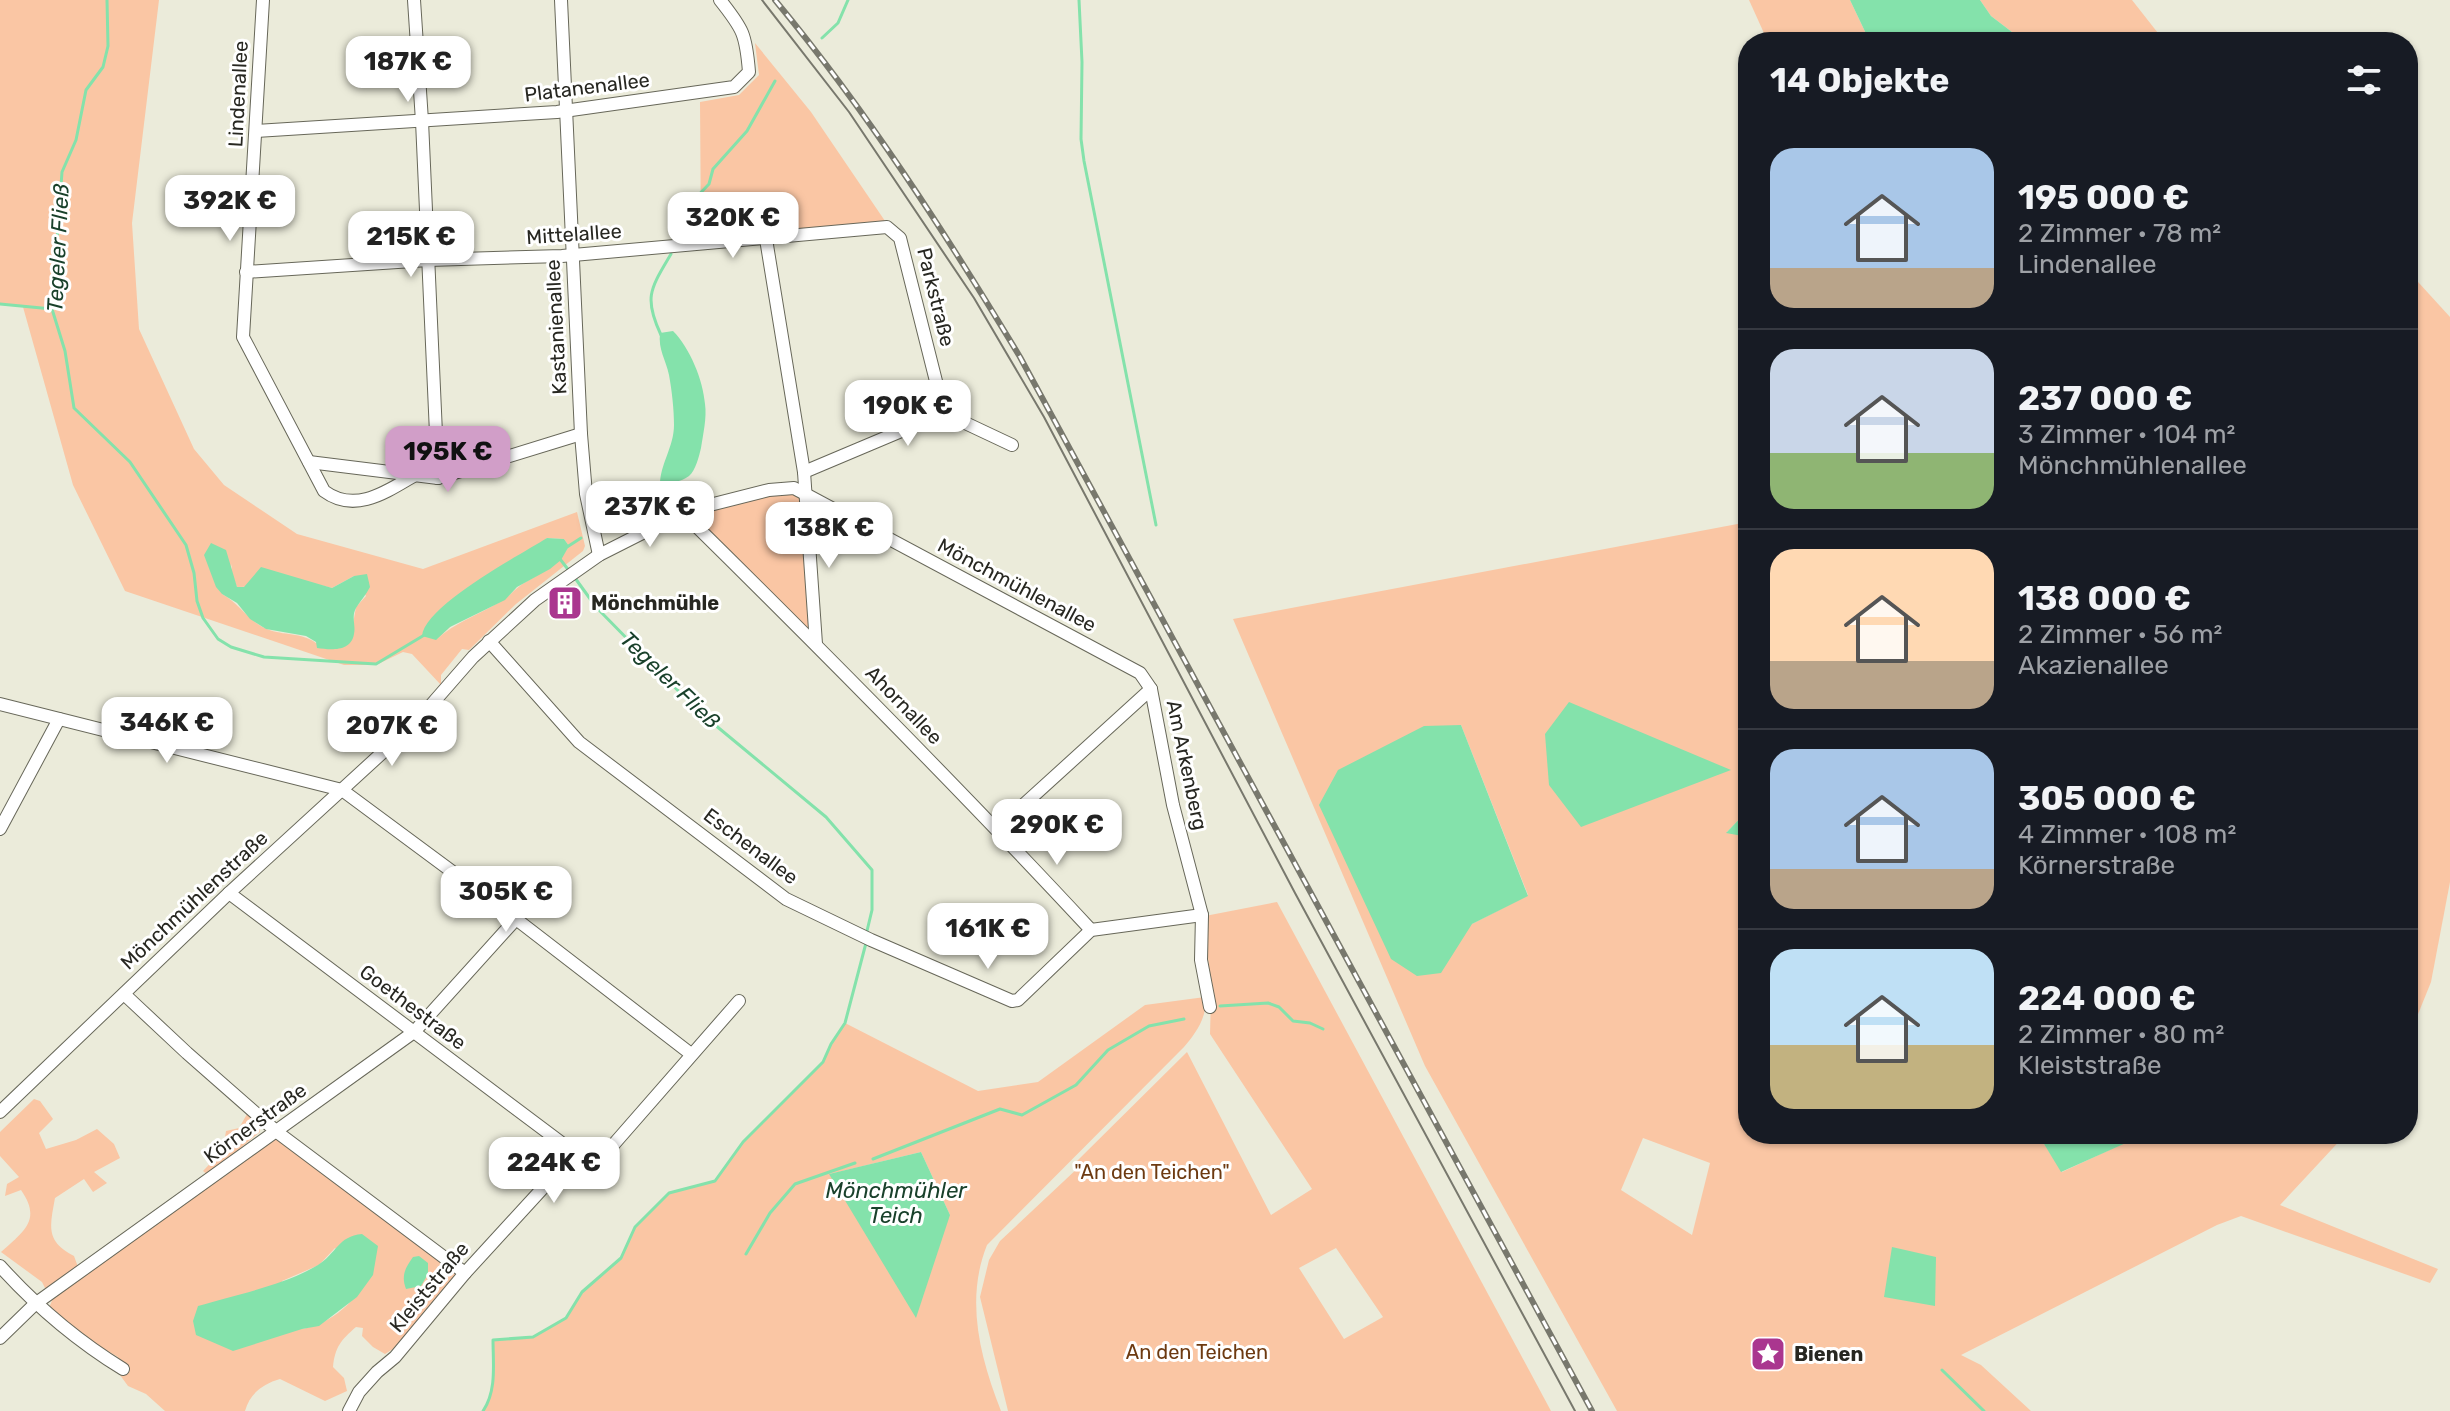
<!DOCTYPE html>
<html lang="de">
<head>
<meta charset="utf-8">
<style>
  body { margin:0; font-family:Rubik,sans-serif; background:#242831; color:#f1f3f6; height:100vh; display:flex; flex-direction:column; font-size:30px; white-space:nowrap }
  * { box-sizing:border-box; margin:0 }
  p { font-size:26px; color:#9ea1a6 }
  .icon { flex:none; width:44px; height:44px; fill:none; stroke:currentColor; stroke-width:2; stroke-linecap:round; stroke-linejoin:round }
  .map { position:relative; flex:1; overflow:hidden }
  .panel { position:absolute; left:1738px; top:32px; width:680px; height:1112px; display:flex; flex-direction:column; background:#171b24; border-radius:32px; box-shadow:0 2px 6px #0004 }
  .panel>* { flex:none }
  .price { position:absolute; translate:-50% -68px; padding:0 18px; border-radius:16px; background:#fff; color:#222; font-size:26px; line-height:52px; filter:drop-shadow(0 2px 4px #0008) }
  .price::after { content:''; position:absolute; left:50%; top:48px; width:24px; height:18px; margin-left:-12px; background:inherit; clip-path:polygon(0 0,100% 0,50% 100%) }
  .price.current { background:#d19ec8; color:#111 }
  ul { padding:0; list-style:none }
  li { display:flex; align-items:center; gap:24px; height:200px; padding:0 32px }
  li+li { border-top:2px solid #363941 }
  li span { display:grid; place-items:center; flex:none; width:224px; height:160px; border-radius:24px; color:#555 }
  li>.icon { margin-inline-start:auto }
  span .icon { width:96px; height:96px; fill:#fffc; stroke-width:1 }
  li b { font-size:34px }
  h2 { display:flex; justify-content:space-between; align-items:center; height:96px; padding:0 32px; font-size:34px }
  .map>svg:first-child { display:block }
</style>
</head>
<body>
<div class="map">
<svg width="2450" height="1411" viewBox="0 0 2450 1411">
  <rect width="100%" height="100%" fill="#ebebda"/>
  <g fill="#fac6a4" fill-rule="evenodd">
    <path d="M0 0H159L132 223 139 329 194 449 224 485 297 534 423 569 577 512 585 546 583 551 516 604 469 650 462 649 441 675V685L412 654 403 652 376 665H344L125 591 73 485 23 307 0 304ZM547 538 564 539 569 546C557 566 540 573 521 585 514 590 509 597 501 601 479 615 455 622 436 640ZM232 564 231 572 237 587 320 585 332 588 354 576 366 596 356 607 353 624 316 643C301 632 284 636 267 629 249 622 240 604 222 594Z"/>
    <path d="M1749 0H1850L1870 42H1768Z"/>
    <path d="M1980 0H2132L2165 42H2025L1991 16Z"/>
    <path d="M755 43 811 112 885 221 701 238 700 102 739 95 759 75Z"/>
    <path d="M2408 271 2450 317V882L2431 982 2408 1039Z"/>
    <path d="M794 489 806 497 815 642 687 511Z"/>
    <path d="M1748 522V810L1727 832 1748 837V1134H2038L2062 1172 2137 1137 2133 1134H2346L2280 1205 2438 1269 2430 1283 2241 1216 2217 1225 1961 1355 1981 1365 2031 1411H1617L1425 1066 1233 619ZM1461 725 1528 895 1472 924ZM1643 1138 1710 1163 1692 1235 1621 1190Z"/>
    <path d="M1277 902 1551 1411H1008L980 1297 989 1260 1000 1241 1080 1166 1077 1161 1187 1052 1271 1215 1312 1189 1210 1034 1211 998 1205 916ZM1336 1248 1383 1317 1344 1339 1299 1268Z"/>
    <path d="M1205 997C1208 1016 1196 1033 1184 1047L987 1245C965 1300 980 1357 1001 1411H483C497 1391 493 1363 493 1340L533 1337 566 1318 582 1292 621 1258 635 1227 669 1193 715 1181 743 1142 823 1062 831 1044 845 1023 978 1091 1038 1082 1145 1005ZM921 1152 950 1215 829 1174H830Z"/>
    <path d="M34 1099 40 1101 53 1119 39 1133 46 1149 76 1140 97 1129 114 1144 120 1158 94 1172 107 1183 93 1192 84 1179 55 1198C50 1226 45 1241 74 1256L78 1267 46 1290 42 1282 1 1252C24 1231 42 1220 21 1190L5 1196 7 1184 19 1177 0 1156V1132Z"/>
    <path d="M247 1114 259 1122 260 1132 208 1175 203 1171 223 1150 226 1131 239 1128Z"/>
    <path d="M277 1136 457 1272 459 1278 401 1344 385 1354 373 1347 362 1336 363 1328 356 1327C341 1340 335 1347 333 1367L344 1378 347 1391 325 1401 280 1379C263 1384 250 1393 245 1411H165L146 1394 128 1386 117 1371 118 1357 81 1336 49 1308 53 1298ZM335 1248 373 1274C356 1299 333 1324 302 1329L282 1281 319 1265Z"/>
  </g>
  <g fill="#84e2ab">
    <path d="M1850 0H1980L1991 16 2025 42H1870Z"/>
    <path d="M673 331C690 348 703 380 705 404 707 418 703 434 701 448 699 456 696 470 689 476 681 482 670 483 660 485 660 464 674 447 674 425 674 410 672 391 669 375 666 360 658 350 660 333Z"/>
    <path d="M547 538 564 539 569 546 561 560 550 569 517 587 505 600 450 627 436 640 422 636C425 605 520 555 547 538Z"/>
    <path d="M211 543 226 550 237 587H244L261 567 332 588 354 576 367 574 370 587C366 595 360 601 356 608 351 617 356 625 354 634 351 652 331 650 317 648L316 642 306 636 266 629 250 619 237 603 222 594 216 587 204 555Z"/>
    <path d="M1569 702 1731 770 1581 827 1549 785 1545 734Z"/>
    <path d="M1461 725 1528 896 1472 924 1441 973 1417 976 1391 959 1319 805 1338 770 1424 726Z"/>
    <path d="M1748 810V837L1726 833Z"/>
    <path d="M2038 1134H2133L2137 1138 2061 1172Z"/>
    <path d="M921 1152 950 1215 916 1318 829 1174Z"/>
    <path d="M362 1234 378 1246 373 1275 357 1297 319 1326 302 1329 233 1351 196 1335 193 1321 198 1306C235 1295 285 1285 318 1265 336 1254 338 1236 362 1234Z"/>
    <path d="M1892 1247 1936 1257 1935 1306 1884 1297Z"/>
    <path d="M419 1256 428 1263V1274L421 1286 406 1289C401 1276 405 1268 413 1257Z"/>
  </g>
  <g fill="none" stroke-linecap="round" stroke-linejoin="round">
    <g stroke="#84e2ab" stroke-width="3">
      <path d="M107 0 108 46 103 67 86 90 76 140 62 172 52 309 65 351 74 408 130 462 186 545 194 573 197 601 203 618 218 639 231 647 264 657 376 664 426 634"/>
      <path d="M1079 0 1082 62 1081 139 1084 161 1156 525"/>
      <path d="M822 38 838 23 848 0"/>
      <path d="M678 240 679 228 685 227 691 220 690 204 709 184 713 169 747 131 775 81"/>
      <path d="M0 304 52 309"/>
      <path d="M661 335C643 297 651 288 671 254"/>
      <path d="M604 522 660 485"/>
      <path d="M567 547 581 538"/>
      <path d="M560 559 570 572"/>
      <path d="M575 578 596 607 697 710 826 817 872 870V910L866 935"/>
      <path d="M1220 1006 1268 1003 1279 1007 1293 1021 1310 1023 1323 1029"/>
      <path d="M873 1159 1000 1109 1022 1115 1076 1085 1108 1050 1149 1026 1184 1019"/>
      <path d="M746 1254 770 1213 795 1184 855 1163"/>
      <path d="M1942 1370 1984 1411"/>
      <path d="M483 1411C497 1391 493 1363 493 1340L533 1337 566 1318 582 1292 621 1258 635 1227 669 1193 715 1181 743 1142 823 1062 831 1044 845 1023 866 943"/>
    </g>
    <defs>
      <g id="minor">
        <path d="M263 0 243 337 324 491C355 514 386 492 415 475"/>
        <path d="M414 0 422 121 438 478"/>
        <path d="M561 0 581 434 586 494 599 555"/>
        <path d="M256 131 557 112 734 87 749 72C746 34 743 29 720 0"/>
        <path d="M766 239 804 472 816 644"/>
        <path d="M246 272 428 260 562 256 887 227 900 238 944 413"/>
        <path d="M309 462 438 478 581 434"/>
        <path d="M804 472 944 413 1012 445"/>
        <path d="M686 511 690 520C826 654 961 790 1091 930"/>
        <path d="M489 641 579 742 786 899 871 940 1012 1001 1018 1000 1091 930 1202 915"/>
        <path d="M0 704 342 790 516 919 691 1054"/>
        <path d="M0 829 59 719"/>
        <path d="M997 829 1151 689"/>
        <path d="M229 893 575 1153"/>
        <path d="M124 994 187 1053 277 1132 465 1273"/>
        <path d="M0 1112 229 893 418 720 473 657 535 600 599 555 686 511 769 490 794 488 1140 673 1151 689 1173 805 1202 915 1201 960 1210 1007"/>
        <path d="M0 1266C37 1307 76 1340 123 1369"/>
        <path d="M0 1338 35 1304 414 1032 516 919"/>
        <path d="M349 1411 359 1392 377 1372 395 1357 465 1273 575 1153 587 1161 600 1160 739 1001"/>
      </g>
    </defs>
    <use href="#minor" stroke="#676759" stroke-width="14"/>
    <use href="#minor" stroke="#fff" stroke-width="12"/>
    <path stroke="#78786d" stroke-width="2" d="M762 0 849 112 974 298 1044 417 1295 893 1575 1411"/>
    <defs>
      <path id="rail" d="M775 0C867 111 946 234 1020 357L1592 1411"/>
    </defs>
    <use href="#rail" stroke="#78786d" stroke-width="6"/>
    <use href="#rail" stroke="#fff" stroke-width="3" stroke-dasharray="9" stroke-linecap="butt"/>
  </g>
  <defs>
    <symbol id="building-square" viewBox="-11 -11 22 22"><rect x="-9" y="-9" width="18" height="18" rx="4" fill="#aa368f" stroke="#fff"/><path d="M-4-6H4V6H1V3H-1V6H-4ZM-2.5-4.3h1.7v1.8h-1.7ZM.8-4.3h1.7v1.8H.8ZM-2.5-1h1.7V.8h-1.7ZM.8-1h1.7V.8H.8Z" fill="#fff"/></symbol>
    <symbol id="sight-square" viewBox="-11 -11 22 22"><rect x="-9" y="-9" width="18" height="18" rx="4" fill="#aa368f" stroke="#fff"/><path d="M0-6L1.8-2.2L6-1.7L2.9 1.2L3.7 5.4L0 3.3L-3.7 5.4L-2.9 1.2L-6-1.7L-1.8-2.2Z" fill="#fff"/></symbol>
  </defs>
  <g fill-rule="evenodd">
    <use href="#building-square" x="545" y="583" width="40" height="40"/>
    <use href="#sight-square" x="1748" y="1334" width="40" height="40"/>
  </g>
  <g text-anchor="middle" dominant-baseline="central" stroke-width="6" stroke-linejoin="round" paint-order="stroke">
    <g font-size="20" fill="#272721" stroke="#fff">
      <text transform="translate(587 87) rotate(-7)">Platanenallee</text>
      <text transform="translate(238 94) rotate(-87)">Lindenallee</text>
      <text transform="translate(574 234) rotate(-4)">Mittelallee</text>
      <text transform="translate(936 297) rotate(76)">Parkstraße</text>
      <text transform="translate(556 327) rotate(-93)">Kastanienallee</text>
      <text transform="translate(1017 585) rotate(28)">Mönchmühlenallee</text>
      <text transform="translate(904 705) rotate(46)">Ahornallee</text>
      <text transform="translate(1187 765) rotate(78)">Am Arkenberg</text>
      <text transform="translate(751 846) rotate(37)">Eschenallee</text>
      <text transform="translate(194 900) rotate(-43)">Mönchmühlenstraße</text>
      <text transform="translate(413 1007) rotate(37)">Goethestraße</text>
      <text transform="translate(255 1123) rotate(-36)">Körnerstraße</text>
      <text transform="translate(429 1287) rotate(-50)">Kleiststraße</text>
    </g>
    <g font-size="20" font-weight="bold" fill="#272721" stroke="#fff" text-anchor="start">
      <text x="591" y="603">Mönchmühle</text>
      <text x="1794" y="1354">Bienen</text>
    </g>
    <g font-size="20" fill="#6d3a11" stroke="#fff">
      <text x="1152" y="1172">"An den Teichen"</text>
      <text x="1197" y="1352">An den Teichen</text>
    </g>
    <g font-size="22" font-style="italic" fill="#19412b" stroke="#fff">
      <text transform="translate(58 248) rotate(-87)">Tegeler Fließ</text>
      <text transform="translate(670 680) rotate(44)">Tegeler Fließ</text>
      <text x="896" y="1190">Mönchmühler<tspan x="896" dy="25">Teich</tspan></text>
    </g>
  </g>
</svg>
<b class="price" style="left:408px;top:104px">187K €</b>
<b class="price" style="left:230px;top:243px">392K €</b>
<b class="price" style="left:733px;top:260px">320K €</b>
<b class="price" style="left:411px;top:279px">215K €</b>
<b class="price" style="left:908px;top:448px">190K €</b>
<b class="price current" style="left:448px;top:494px">195K €</b>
<b class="price" style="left:650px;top:549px">237K €</b>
<b class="price" style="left:829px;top:570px">138K €</b>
<b class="price" style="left:167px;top:765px">346K €</b>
<b class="price" style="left:392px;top:768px">207K €</b>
<b class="price" style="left:1057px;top:867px">290K €</b>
<b class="price" style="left:506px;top:934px">305K €</b>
<b class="price" style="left:988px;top:971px">161K €</b>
<b class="price" style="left:554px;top:1205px">224K €</b>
<section class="panel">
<h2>14 Objekte<svg class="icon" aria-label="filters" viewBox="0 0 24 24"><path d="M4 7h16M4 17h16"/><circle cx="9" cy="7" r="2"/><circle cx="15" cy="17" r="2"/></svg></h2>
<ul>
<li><span style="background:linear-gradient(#a9c7e8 75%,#b9a48a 0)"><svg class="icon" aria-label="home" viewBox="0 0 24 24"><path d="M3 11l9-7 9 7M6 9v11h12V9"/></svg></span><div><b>195 000 €</b><p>2 Zimmer · 78 m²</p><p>Lindenallee</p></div></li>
<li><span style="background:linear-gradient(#c9d6e8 65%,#8fb573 0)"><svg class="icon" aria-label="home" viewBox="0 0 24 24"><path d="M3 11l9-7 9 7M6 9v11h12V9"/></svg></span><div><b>237 000 €</b><p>3 Zimmer · 104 m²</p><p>Mönchmühlenallee</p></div></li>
<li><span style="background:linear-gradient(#ffd9b3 70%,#b9a48a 0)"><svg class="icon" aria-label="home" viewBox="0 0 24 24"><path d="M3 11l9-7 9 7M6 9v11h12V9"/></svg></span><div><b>138 000 €</b><p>2 Zimmer · 56 m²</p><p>Akazienallee</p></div></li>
<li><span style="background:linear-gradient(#a9c7e8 75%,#b9a48a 0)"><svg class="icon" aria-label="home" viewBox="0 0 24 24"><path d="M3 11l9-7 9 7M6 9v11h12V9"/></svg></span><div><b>305 000 €</b><p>4 Zimmer · 108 m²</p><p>Körnerstraße</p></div></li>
<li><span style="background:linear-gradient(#bfe0f5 60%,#c2b280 0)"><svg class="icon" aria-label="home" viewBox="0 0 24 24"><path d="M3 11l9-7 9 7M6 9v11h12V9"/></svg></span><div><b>224 000 €</b><p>2 Zimmer · 80 m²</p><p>Kleiststraße</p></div></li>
</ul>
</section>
</div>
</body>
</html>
